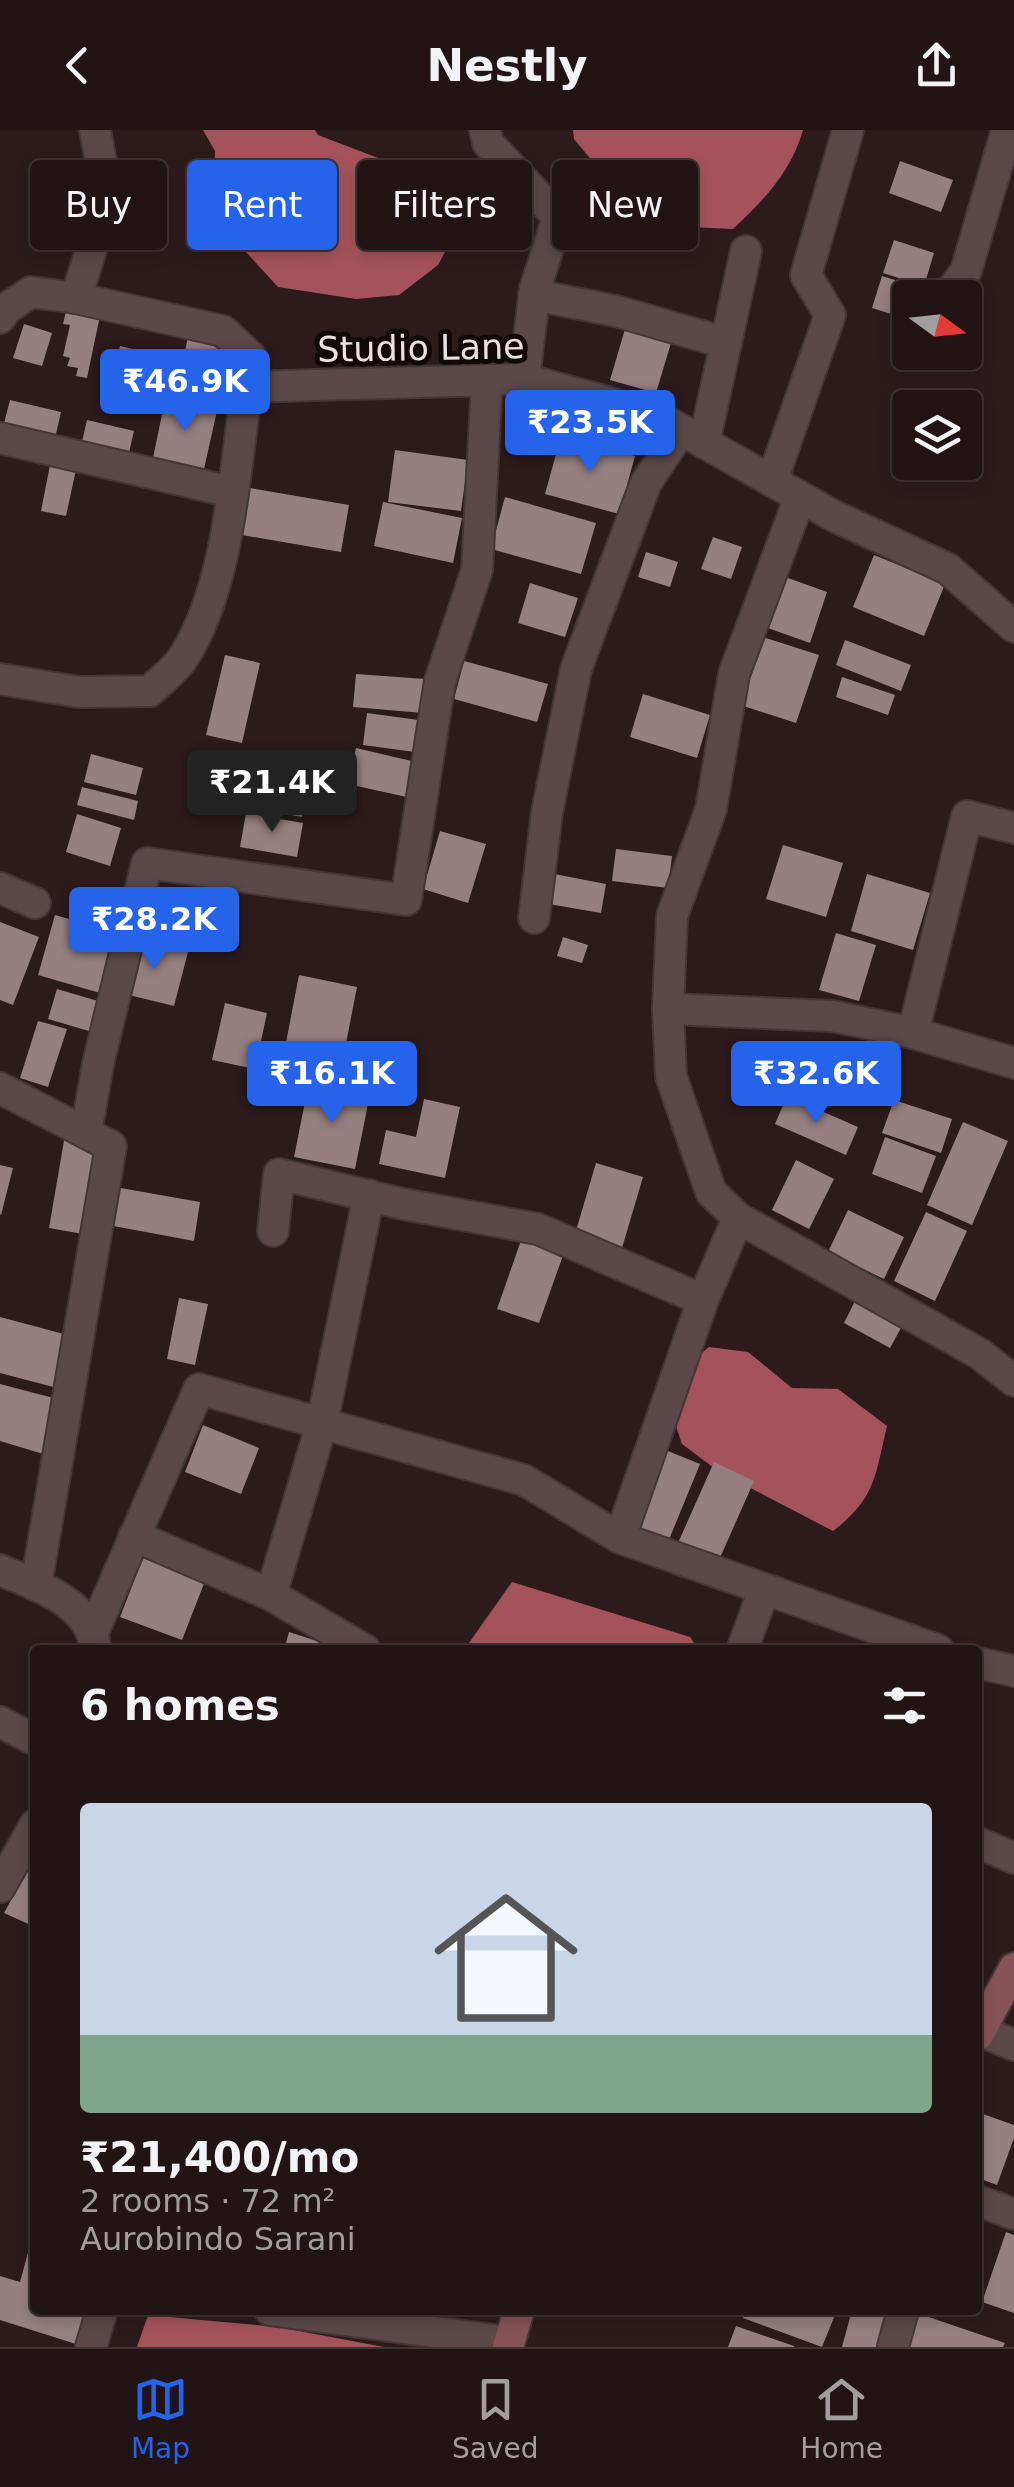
<!DOCTYPE html>
<html lang="en">
<head>
<meta charset="utf-8">
<style>
  body { margin:0; font-family:"DejaVu Sans",sans-serif; background:#2e2122; color:#f1f3f6; height:100vh; display:flex; flex-direction:column; font-size:38px; white-space:nowrap }
  * { box-sizing:border-box; margin:0 }
  p { font-size:32px; color:#a29ea0 }
  .icon { flex:none; width:55px; height:55px; fill:none; stroke:currentColor; stroke-width:2; stroke-linecap:round; stroke-linejoin:round }
  .map { position:relative; flex:1; overflow:hidden }
  .panel { position:absolute; left:30px; top:1515px; width:952px; height:670px; display:flex; flex-direction:column; background:#221415; border-radius:10px; box-shadow:0 5px 15px #0003,0 0 0 2px #3f3334 }
  .panel>* { flex:none }
  .guide { position:absolute; left:30px; top:30px; width:955px; height:90px; display:flex; gap:20px }
  .needle { width:65px; rotate:105deg }
  .controls { position:absolute; left:892px; top:150px; display:grid; gap:20px }
  .controls a { display:grid; place-items:center; width:90px; height:90px; border-radius:10px; background:#221415; box-shadow:0 5px 15px #0003,0 0 0 2px #3f3334; font-size:50px }
  .price { position:absolute; translate:-50% -85px; padding:0 22px; border-radius:10px; background:#2563eb; color:#fff; font-size:32px; line-height:65px; filter:drop-shadow(0 2px 5px #0008) }
  .price::after { content:''; position:absolute; left:50%; top:60px; width:30px; height:22px; margin-left:-15px; background:inherit; clip-path:polygon(0 0,100% 0,50% 100%) }
  .price.current { background:#222; color:#fff }
  ul { padding:0; list-style:none }
  li { display:grid; align-content:center; gap:20px; height:530px; padding:0 50px }
  li+li { border-top:2px solid #3f3334 }
  li span { display:grid; place-items:center; height:310px; border-radius:10px; color:#555 }
  li>.icon { margin-inline-start:auto }
  span .icon { width:180px; height:180px; fill:#fffc; stroke-width:1 }
  li b { font-size:42px }
  h2 { display:flex; justify-content:space-between; align-items:center; height:120px; padding:0 50px; font-size:42px }
  .tag { padding:0 35px; border-radius:10px; background:#221415; box-shadow:0 5px 15px #0003,0 0 0 2px #3f3334; font-size:35px; line-height:90px }
  .tag.current { background:#2563eb; color:#fff }
  header { display:flex; justify-content:space-between; align-items:center; height:130px; padding:0 50px; background:#221415; font-size:45px; font-weight:800 }
  .menu { display:flex; justify-content:space-around; align-items:center; height:140px; border-top:2px solid #3f3334; background:#221415; font-size:28px; color:#a29ea0 }
  .menu a { display:grid; justify-items:center; gap:5px }
  .menu .current { color:#2563eb }
  .map>svg:first-child { display:block }
</style>
</head>
<body>
<header><svg class="icon" aria-label="back" viewBox="0 0 24 24"><path d="M15 5l-7 7 7 7"/></svg>Nestly<svg class="icon" aria-label="share" viewBox="0 0 24 24"><path d="M12 15V3M7 8l5-5 5 5M5 13v7h14v-7"/></svg></header>
<div class="map">
<svg width="1014" height="2217" viewBox="0 0 1014 2217">
  <rect width="100%" height="100%" fill="#2d1b1c"/>
  <g fill="#a5535b">
    <path d="M203 0H315L318 5 446 54 457 73 451 111 438 135 399 165 356 169 278 157 236 111 213 67 215 21Z"/>
    <path d="M573 0H803C791 42 764 70 733 99L666 96 623 68 574 9Z"/>
    <path d="M709 1217 748 1222 792 1258 838 1259 887 1296C875 1346 876 1368 833 1401L718 1341 682 1314 662 1255Z"/>
    <path d="M512 1452 690 1507 699 1520H464Z"/>
    <path d="M148 2185 278 2197 384 2217H137Z"/>
  </g>
  <g fill="#967f80">
    <path d="M900 31 953 50 941 82 889 63Z"/>
    <path d="M894 110 934 123 924 156 883 143Z"/>
    <path d="M882 146 924 159 922 168H910V190L872 178Z"/>
    <path d="M69 168 102 176 87 248 76 246 78 238 67 236 70 228 63 226 70 195 63 194Z"/>
    <path d="M628 189 674 203 656 263 610 250Z"/>
    <path d="M24 194 52 203 42 236 13 228Z"/>
    <path d="M188 206 237 215 226 271 177 262Z"/>
    <path d="M120 216 153 224 145 256 112 247Z"/>
    <path d="M10 270 61 282 53 317 1 305Z"/>
    <path d="M165 270 217 281 204 339 153 328Z"/>
    <path d="M87 290 134 301 128 327 81 316Z"/>
    <path d="M561 306 635 326 619 384 545 364Z"/>
    <path d="M395 320 468 330 461 381 388 372Z"/>
    <path d="M51 330 77 335 66 386 41 381Z"/>
    <path d="M250 358 349 375 341 422 242 405Z"/>
    <path d="M505 367 596 393 581 444 491 419Z"/>
    <path d="M383 372 462 388 453 433 374 416Z"/>
    <path d="M713 407 742 417 731 449 701 439Z"/>
    <path d="M646 422 678 432 670 457 638 447Z"/>
    <path d="M874 425 945 454 924 506 853 477Z"/>
    <path d="M774 443 827 462 810 513 756 494Z"/>
    <path d="M530 453 578 468 565 507 518 493Z"/>
    <path d="M753 504 819 525 796 593 731 572Z"/>
    <path d="M845 510 911 535 901 561 836 535Z"/>
    <path d="M225 525 260 533 242 613 206 605Z"/>
    <path d="M464 531 548 554 537 592 454 569Z"/>
    <path d="M356 544 425 549 423 583 353 577Z"/>
    <path d="M842 547 895 565 888 585 836 567Z"/>
    <path d="M643 564 710 585 697 628 630 607Z"/>
    <path d="M367 583 426 591 422 623 363 615Z"/>
    <path d="M356 618 420 633 411 668 348 654Z"/>
    <path d="M91 624 143 638 136 665 84 652Z"/>
    <path d="M246 629 310 641 302 687 237 675Z"/>
    <path d="M82 657 138 671 134 690 77 675Z"/>
    <path d="M246 683 303 693 297 727 240 717Z"/>
    <path d="M77 684 121 698 110 736 66 722Z"/>
    <path d="M440 701 486 714 468 773 423 759Z"/>
    <path d="M783 715 843 733 826 787 766 769Z"/>
    <path d="M616 719 672 726 668 758 612 751Z"/>
    <path d="M549 743 606 754 601 783 543 773Z"/>
    <path d="M867 744 930 763 913 820 851 801Z"/>
    <path d="M55 785 125 805 107 865 38 845Z"/>
    <path d="M0 792 39 807 13 875 0 870Z"/>
    <path d="M836 803 876 815 859 871 819 860Z"/>
    <path d="M563 807 588 815 582 833 557 826Z"/>
    <path d="M135 808 188 822 174 876 121 863Z"/>
    <path d="M299 845 357 857 342 934 284 923Z"/>
    <path d="M57 859 108 874 99 904 48 889Z"/>
    <path d="M225 873 267 883 255 939 212 930Z"/>
    <path d="M38 891 67 899 48 957 20 948Z"/>
    <path d="M309 952 370 964 355 1039 294 1027Z"/>
    <path d="M787 966 858 997 846 1025 775 994Z"/>
    <path d="M424 969 460 977 445 1048 379 1034 386 1000 416 1007Z"/>
    <path d="M894 970 952 989 941 1023 882 1003Z"/>
    <path d="M963 992 1008 1011 972 1095 927 1075Z"/>
    <path d="M65 1005 100 1012 83 1104 49 1098Z"/>
    <path d="M885 1007 936 1026 922 1063 872 1044Z"/>
    <path d="M796 1030 834 1049 809 1099 772 1080Z"/>
    <path d="M596 1033 643 1047 622 1118 575 1104Z"/>
    <path d="M0 1035 13 1038 1 1085 0 1084Z"/>
    <path d="M115 1057 200 1072 194 1111 108 1095Z"/>
    <path d="M848 1080 904 1107 884 1149 828 1122Z"/>
    <path d="M926 1082 967 1101 935 1171 894 1151Z"/>
    <path d="M524 1102 566 1117 539 1193 497 1179Z"/>
    <path d="M179 1168 208 1174 195 1235 167 1229Z"/>
    <path d="M855 1171 902 1196 890 1218 844 1193Z"/>
    <path d="M0 1187 75 1207 61 1259 0 1243Z"/>
    <path d="M0 1254 65 1271 50 1326 0 1311Z"/>
    <path d="M203 1295 259 1318 241 1364 185 1342Z"/>
    <path d="M658 1317 700 1334 668 1412 626 1395Z"/>
    <path d="M714 1332 754 1351 719 1430 678 1413Z"/>
    <path d="M143 1428 205 1451 182 1510 120 1487Z"/>
    <path d="M289 1502 342 1519V1520H284Z"/>
    <path d="M28 1739 35 1742V1797L4 1783Z"/>
    <path d="M980 1983 1014 1995V2008L997 2055 978 2048V1991Z"/>
    <path d="M1006 2102 1014 2105V2183L982 2172Z"/>
    <path d="M29 2119 35 2121V2180H86L76 2214 0 2190V2146L20 2152Z"/>
    <path d="M746 2180H837L822 2217 743 2188Z"/>
    <path d="M852 2180H893L883 2217H842Z"/>
    <path d="M911 2181 1005 2213 1003 2217H899Z"/>
    <path d="M736 2196 794 2216V2217H728Z"/>
  </g>
  <g fill="none" stroke-linecap="round" stroke-linejoin="round">
    <defs>
      <g id="minor">
        <path d="M485 0 488 13 558 87 535 159 524 249"/>
        <path d="M534 165 616 181 726 213"/>
        <path d="M76 168 96 104 104 48 95 0"/>
        <path d="M946 168 966 141 1007 0"/>
        <path d="M0 188 7 178 31 162 76 168 223 201 251 227C236 317 233 452 183 528 175 540 160 551 150 561L79 562 0 549"/>
        <path d="M246 257 524 249 607 272 664 290 834 386 948 439 1014 497"/>
        <path d="M0 308 232 362"/>
        <path d="M704 313 746 121"/>
        <path d="M772 351 830 185 806 145 848 0"/>
        <path d="M0 758 35 773"/>
        <path d="M534 788 547 682 576 539 646 353 681 300"/>
        <path d="M668 879 832 886 913 903 1014 933"/>
        <path d="M913 903 967 686 1014 698"/>
        <path d="M0 958 111 1016 36 1455"/>
        <path d="M86 1003 98 934 147 733 406 770 440 551 477 440 487 251"/>
        <path d="M738 1088 711 1062 671 946 668 879 672 786 711 679 734 544 800 367"/>
        <path d="M273 1101 279 1044 403 1074 538 1099 703 1170 738 1088 980 1224 1014 1251"/>
        <path d="M134 1406 271 1465 322 1293 369 1065"/>
        <path d="M620 1408 703 1170"/>
        <path d="M0 1440C36 1455 91 1473 95 1517"/>
        <path d="M271 1465 365 1520"/>
        <path d="M94 1500 199 1259 524 1350 620 1408 938 1520"/>
        <path d="M742 1520 764 1460"/>
        <path d="M978 1533 1014 1541"/>
        <path d="M0 1592 35 1610"/>
        <path d="M978 1713 1014 1728"/>
        <path d="M0 1757 35 1695"/>
        <path d="M980 1901 1014 1915"/>
        <path d="M978 2071 1014 2084"/>
        <path d="M270 2180 509 2212"/>
        <path d="M91 2217 102 2180"/>
        <path d="M893 2217 903 2180"/>
      </g>
      <g id="secondary">
        <path d="M978 1905 1014 1838"/>
        <path d="M508 2217 519 2180"/>
      </g>
    </defs>
    <use href="#minor" stroke="#443637" stroke-width="34"/>
    <use href="#secondary" stroke="#443637" stroke-width="34"/>
    <use href="#minor" stroke="#5c4848" stroke-width="30"/>
    <use href="#secondary" stroke="#865357" stroke-width="30"/>
  </g>
  <g text-anchor="middle" dominant-baseline="central" stroke-width="10" stroke-linejoin="round" paint-order="stroke">
    <g font-size="35" fill="#ede0e0" stroke="#100809">
      <text transform="translate(421 218) rotate(-1)">Studio Lane</text>
    </g>
  </g>
</svg>
<div class="controls">
<a><svg class="needle" viewBox="-14 -14 28 28"><path d="M0-13l5 13h-10z" fill="#e53935"/><path d="M0 13l5-13h-10z" fill="#a29ea0"/></svg></a>
<a><svg class="icon" aria-label="layers" viewBox="0 0 24 24"><path d="M12 4l9 5-9 5-9-5zM3 14l9 5 9-5"/></svg></a>
</div>
<b class="price" style="left:185px;top:304px">₹46.9K</b>
<b class="price" style="left:590px;top:345px">₹23.5K</b>
<b class="price current" style="left:272px;top:705px">₹21.4K</b>
<b class="price" style="left:154px;top:842px">₹28.2K</b>
<b class="price" style="left:332px;top:996px">₹16.1K</b>
<b class="price" style="left:816px;top:996px">₹32.6K</b>
<div class="guide">
<a class="tag">Buy</a>
<a class="tag current">Rent</a>
<a class="tag">Filters</a>
<a class="tag">New</a>
</div>
<section class="panel">
<h2>6 homes<svg class="icon" aria-label="filters" viewBox="0 0 24 24"><path d="M4 7h16M4 17h16"/><circle cx="9" cy="7" r="2"/><circle cx="15" cy="17" r="2"/></svg></h2>
<ul>
<li><span style="background:linear-gradient(#c9d6e8 75%,#7fa58c 0)"><svg class="icon" aria-label="home" viewBox="0 0 24 24"><path d="M3 11l9-7 9 7M6 9v11h12V9"/></svg></span><div><b>₹21,400/mo</b><p>2 rooms · 72 m²</p><p>Aurobindo Sarani</p></div></li>
</ul>
</section>
</div>
<nav class="menu">
<a class="current"><svg class="icon" aria-label="map" viewBox="0 0 24 24"><path d="M3 6l6-2 6 2 6-2v14l-6 2-6-2-6 2zM9 4v14M15 6v14"/></svg>Map</a>
<a><svg class="icon" aria-label="saved" viewBox="0 0 24 24"><path d="M7 4h10v16l-5-4-5 4z"/></svg>Saved</a>
<a><svg class="icon" aria-label="home" viewBox="0 0 24 24"><path d="M3 11l9-7 9 7M6 9v11h12V9"/></svg>Home</a>
</nav>
</body>
</html>
